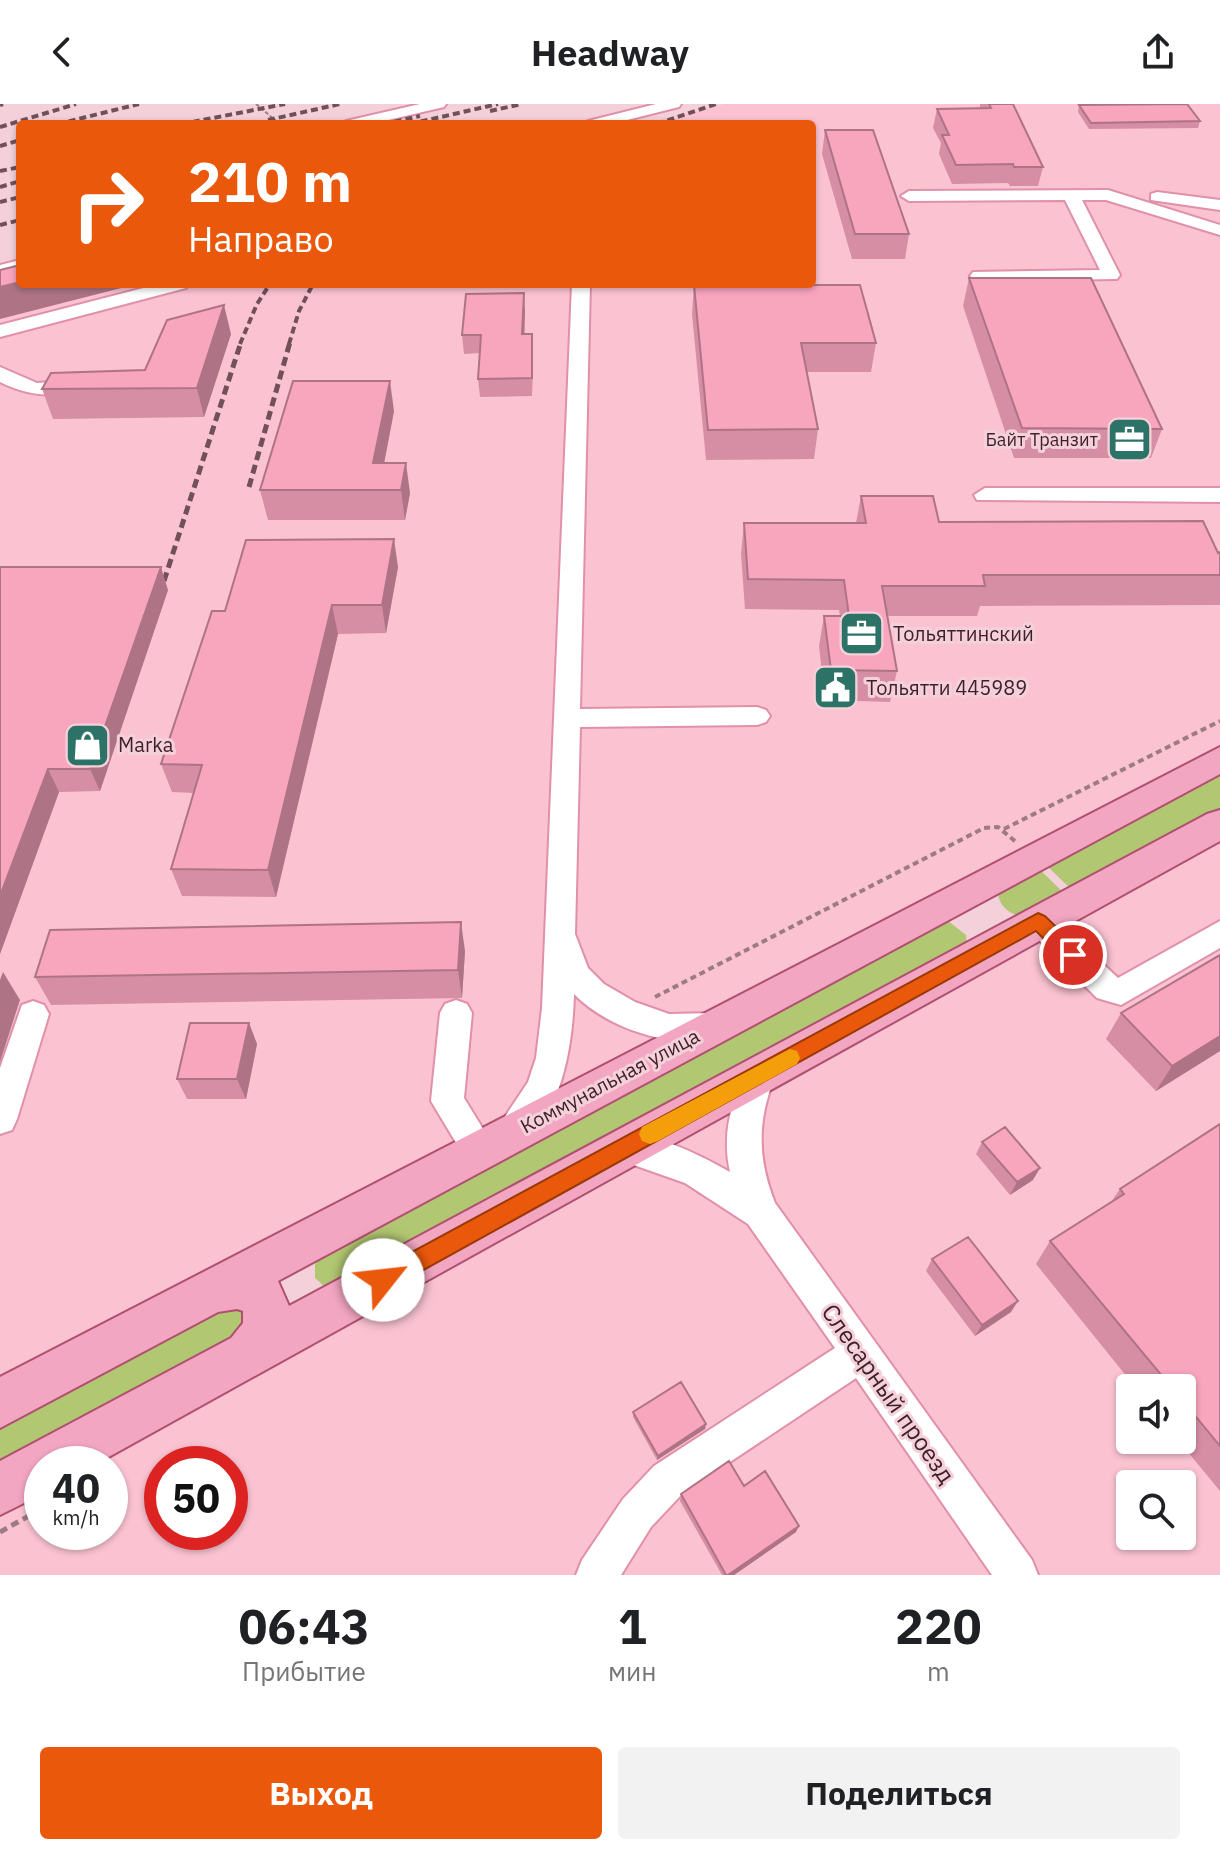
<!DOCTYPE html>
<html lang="ru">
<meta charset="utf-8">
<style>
body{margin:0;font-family:"IBM Plex Sans",sans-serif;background:#f2f2f2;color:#202124;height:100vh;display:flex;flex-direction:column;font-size:30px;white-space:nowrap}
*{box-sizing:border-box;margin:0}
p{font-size:26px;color:#757577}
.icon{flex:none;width:44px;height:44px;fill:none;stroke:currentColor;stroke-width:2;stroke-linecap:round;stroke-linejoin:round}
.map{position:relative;height:1471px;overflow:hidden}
.drawer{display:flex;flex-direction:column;background:#fff;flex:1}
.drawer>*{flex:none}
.top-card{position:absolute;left:16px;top:16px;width:800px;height:168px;border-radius:8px;box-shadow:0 2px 6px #0004;background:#ea580c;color:#fff;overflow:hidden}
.tools{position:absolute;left:1116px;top:1270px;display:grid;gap:16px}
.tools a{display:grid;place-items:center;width:80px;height:80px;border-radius:8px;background:#fff;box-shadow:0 2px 6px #0004;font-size:40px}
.speed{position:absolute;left:24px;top:1342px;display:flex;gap:16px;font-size:40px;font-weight:700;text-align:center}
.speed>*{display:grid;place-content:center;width:104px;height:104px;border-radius:50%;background:#fff;box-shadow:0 2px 6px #0004;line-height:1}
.speed small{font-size:20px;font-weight:400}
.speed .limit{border:12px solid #d22;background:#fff;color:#111}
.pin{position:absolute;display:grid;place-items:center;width:68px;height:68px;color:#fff;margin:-34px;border:4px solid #fff;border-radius:50%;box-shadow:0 2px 8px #0007}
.me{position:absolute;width:88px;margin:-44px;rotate:61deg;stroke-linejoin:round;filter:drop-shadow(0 0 6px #0008)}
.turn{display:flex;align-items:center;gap:28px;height:168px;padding:0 40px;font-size:36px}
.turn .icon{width:104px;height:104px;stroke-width:2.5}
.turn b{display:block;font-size:56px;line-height:68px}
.eta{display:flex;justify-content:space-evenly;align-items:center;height:136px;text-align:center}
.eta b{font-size:48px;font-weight:800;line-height:56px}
.button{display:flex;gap:16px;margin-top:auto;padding:16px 40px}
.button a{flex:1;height:92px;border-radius:8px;background:#ea580c;color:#fff;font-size:32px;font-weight:800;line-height:92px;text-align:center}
.button a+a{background:#f2f2f2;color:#202124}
header{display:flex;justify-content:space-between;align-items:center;height:104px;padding:0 40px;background:#fff;font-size:36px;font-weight:800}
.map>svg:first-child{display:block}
.built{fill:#fbc3d2;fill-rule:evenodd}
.green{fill:#b2c771}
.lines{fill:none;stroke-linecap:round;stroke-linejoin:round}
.minor-casing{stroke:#e190a9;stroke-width:4}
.major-casing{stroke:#af5070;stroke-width:4}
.path-far2{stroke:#9d7b85;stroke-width:2;stroke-dasharray:4 2;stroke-linecap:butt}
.path-far1{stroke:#9d7b85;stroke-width:4;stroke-dasharray:6 4;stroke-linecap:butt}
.path{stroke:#9d7b85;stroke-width:5;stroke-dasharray:8 5;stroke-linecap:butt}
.minor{fill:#fff;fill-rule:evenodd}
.major{fill:#f3a6c1;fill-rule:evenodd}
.rail-far1{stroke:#71505a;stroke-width:4;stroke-dasharray:7 4;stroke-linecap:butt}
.rail{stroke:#71505a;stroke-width:5;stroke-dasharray:9 5;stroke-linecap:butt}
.wall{fill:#d58ea3}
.shaded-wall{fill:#ae7485}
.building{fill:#f8a5be;stroke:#ae7485;stroke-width:2}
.route{fill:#ea580c;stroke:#983908;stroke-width:2}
.slow{fill:#f59e0b}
.labels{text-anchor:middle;stroke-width:6;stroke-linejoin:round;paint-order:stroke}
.far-poi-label{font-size:18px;fill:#3f1f29;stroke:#f4d1da;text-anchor:end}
.poi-label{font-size:20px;fill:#3f1f29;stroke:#f4d1da;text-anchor:start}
.street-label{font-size:20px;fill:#3f1f29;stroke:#f4d1da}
.near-street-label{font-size:24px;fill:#3f1f29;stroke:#f4d1da}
</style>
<header><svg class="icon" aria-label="back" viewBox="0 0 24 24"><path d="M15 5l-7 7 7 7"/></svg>Headway<svg class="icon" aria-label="share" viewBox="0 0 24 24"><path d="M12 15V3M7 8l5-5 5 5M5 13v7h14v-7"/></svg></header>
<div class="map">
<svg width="1220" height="1471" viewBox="0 0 1220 1471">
<rect width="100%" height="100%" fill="#f4d1da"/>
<path class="built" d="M 725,0 L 1220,0 L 1220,654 L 0,1287 L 0,175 L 20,180 L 812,180 L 812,20 L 642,20 Z
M 1220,738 L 1220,1471 L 0,1471 L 0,1414 L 42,1390 L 42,1428 L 110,1428 L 110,1360 L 97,1360 ZM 1130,1284 L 1182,1284 L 1182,1336 L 1130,1336 ZM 162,1360 L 230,1360 L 230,1428 L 162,1428 ZM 1130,1380 L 1182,1380 L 1182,1432 L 1130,1432 Z"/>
<path class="green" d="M 1220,668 L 1220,709 L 1074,788 L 1045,760 Z
M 1038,764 L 1067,792 L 1022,812 C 1010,811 999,802 998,789 Z
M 947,816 L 966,831 L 967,842 L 325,1183 L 315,1174 L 315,1161 L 319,1149 Z
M 237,1192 L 254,1225 L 0,1369 L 0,1314 Z"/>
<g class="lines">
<defs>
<path id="minor" d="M 420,0 L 446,0 L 444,3 L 371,20 L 343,20 L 346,17 Z
M 656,0 L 681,0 L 679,3 L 611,20 L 585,20 L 588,17 Z
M 1108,86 L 1220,121 L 1220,131 L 1106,96 L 1082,96 L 1120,171 L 1117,175 L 979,177 L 970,172 L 973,168 L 1100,166 L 1065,96 L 909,97 L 901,92 L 909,87 Z
M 1157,88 L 1220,96 L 1220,106 L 1151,96 L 1151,90 Z
M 20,156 L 20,166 L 0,171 L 0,161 Z
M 159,180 L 189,180 L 186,184 L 0,233 L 0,221 Z
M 572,180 L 590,180 L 580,605 L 757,603 L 766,606 L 770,612 L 766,618 L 757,621 L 580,623 L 575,830 L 588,864 L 604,880 L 635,898 L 669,910 L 713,909 L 724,912 L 729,922 L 724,932 C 677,948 608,925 574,890 C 573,934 563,1020 515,1038 L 503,1034 L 498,1023 L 528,978 L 536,954 L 542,904 Z
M 0,263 L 37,279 L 78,276 L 88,282 L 85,286 C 55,294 27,292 0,278 Z
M 985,384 L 1220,384 L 1220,398 L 977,396 L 974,391 Z
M 1038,805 L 1048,809 L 1118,874 L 1220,817 L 1220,844 L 1121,901 L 1097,894 L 1028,825 L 1023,817 L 1028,809 Z
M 456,896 L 467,900 L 472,909 L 464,994 L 496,1046 L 491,1057 L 479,1061 L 467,1057 L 431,997 L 440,909 L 445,900 Z
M 33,897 L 44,901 L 49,910 L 17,1015 L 12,1026 L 0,1030 L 0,964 L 22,901 Z
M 760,956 L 771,960 L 776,970 C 757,1016 757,1053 775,1099 L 1032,1456 L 1038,1471 L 992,1471 L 856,1274 L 682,1390 L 651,1423 L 621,1471 L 576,1471 L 582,1456 L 623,1395 L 654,1362 L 835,1244 L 748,1120 L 685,1079 L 614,1054 L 609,1043 L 614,1032 C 642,1021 704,1053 730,1068 C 721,1028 732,996 749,960 Z"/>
<path id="major" d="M 1220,643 L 1220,670 L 278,1177 L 289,1202 L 1207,710 L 1220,706 L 1220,737 L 96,1360 L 42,1360 L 42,1390 L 0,1411 L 0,1357 L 231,1234 L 243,1219 L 243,1207 L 237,1205 L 218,1208 L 0,1324 L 0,1273 Z"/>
</defs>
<use href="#minor" class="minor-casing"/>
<use href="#major" class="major-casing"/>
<path class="path-far2" d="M 256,0 L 276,17 L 265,20"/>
<path class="path-far1" d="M 1004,725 L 1220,617
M 655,893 L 984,724 L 998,723 L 1016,738"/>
<path class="path" d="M 0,1428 L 36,1408"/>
<use href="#minor" class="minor"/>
<use href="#major" class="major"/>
<path class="rail-far1" d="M 0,1 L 3,0
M 490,7 L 522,0
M 268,16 L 340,0
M 58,20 L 139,0
M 182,20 L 285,0
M 384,20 L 420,12
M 410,20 L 498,0
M 657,20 L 716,0
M 0,23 L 76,0
M 0,42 L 20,36
M 0,67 L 20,63
M 0,83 L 20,77
M 0,98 L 20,93
M 0,121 L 20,116
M 240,240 L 257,200 L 270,180
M 289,240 L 299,207 L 313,180"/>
<path class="rail" d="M 249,383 L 290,238
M 164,477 L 241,238"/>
</g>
<path class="wall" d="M 980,0 L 1013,0 L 1043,63 L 1038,82 L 1010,82 L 1008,79 L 952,80 L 939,50 L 941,39 L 933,24 L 937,5 L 980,4 Z
M 1079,1 L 1200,17 L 1198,24 L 1089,25 L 1078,8 Z
M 825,26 L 909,130 L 905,155 L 852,155 L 822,50 Z
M 969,174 L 1162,325 L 1151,354 L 1014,354 L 963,202 Z
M 641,180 L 679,180 L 679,183 L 641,182 Z
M 694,181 L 876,239 L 871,268 L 807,268 L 818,325 L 814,355 L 706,356 L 692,210 Z
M 524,189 L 524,230 L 532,230 L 532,292 L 480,293 L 478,275 L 480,249 L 464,250 L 462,231 Z
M 231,230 L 204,313 L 53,315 L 42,285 L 145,266 Z
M 394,307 L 384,359 L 410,389 L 405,416 L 268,416 L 260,386 Z
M 861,392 L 939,418 L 1220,448 L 1220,501 L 980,502 L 977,512 L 887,512 L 897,567 L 890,598 L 825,596 L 819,542 L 824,512 L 840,512 L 839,506 L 745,505 L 741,450 L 744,419 L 856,419 Z
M 0,463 L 168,486 L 100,687 L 59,688 L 0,850 Z
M 398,463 L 386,529 L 338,530 L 276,793 L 182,792 L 171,765 L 194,689 L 172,688 L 161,660 L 225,507 Z
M 465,847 L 462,894 L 51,901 L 35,873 Z
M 1121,909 L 1220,947 L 1156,987 L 1106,935 Z
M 249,919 L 257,940 L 246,995 L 187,995 L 177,975 Z
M 1220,1020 L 1220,1387 L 1178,1336 L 1182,1336 L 1182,1284 L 1136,1284 L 1036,1160 L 1050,1137 L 1111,1098 L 1120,1085 Z
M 982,1038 L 1033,1076 L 1010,1091 L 976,1050 Z
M 932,1155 L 1011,1208 L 975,1232 L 926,1167 Z
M 633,1308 L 706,1320 L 705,1325 L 657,1356 L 633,1313 Z
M 744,1382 L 796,1428 L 734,1471 L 722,1471 L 680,1397 L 681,1390 Z"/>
<path class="shaded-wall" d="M 20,178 L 20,180 L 137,180 L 0,215 L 0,183 Z
M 524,189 L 525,207 L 524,249 L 522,230 Z
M 224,201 L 231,230 L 204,313 L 197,284 Z
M 532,230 L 533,249 L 532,292 Z
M 390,277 L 394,307 L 379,386 L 373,359 Z
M 406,359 L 410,389 L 405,416 L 401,386 Z
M 394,435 L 398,463 L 386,529 L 382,501 Z
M 161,463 L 168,486 L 100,687 L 90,665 Z
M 332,501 L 338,530 L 276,793 L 268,766 Z
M 48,665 L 59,688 L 0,850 L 0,792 Z
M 461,818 L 465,847 L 462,894 L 458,866 Z
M 3,868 L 20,896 L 0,958 L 0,876 Z
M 249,919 L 257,940 L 246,995 L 237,975 Z
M 1220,932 L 1220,947 L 1156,987 L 1172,962 Z
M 1040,1064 L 1033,1076 L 1010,1091 L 1017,1078 Z
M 1018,1197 L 1011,1208 L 975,1232 L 982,1221 Z
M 706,1320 L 705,1325 L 657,1356 L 658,1352 Z
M 799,1422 L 796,1428 L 734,1471 L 728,1471 Z"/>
<path class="building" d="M 989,0 L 1013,0 L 1043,63 L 1014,63 L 1013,60 L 956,61 L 942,31 L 949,31 L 937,5 L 991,4 Z
M 1187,0 L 1200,17 L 1091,19 L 1079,1 Z
M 825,26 L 873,26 L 909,130 L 855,130 Z
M 20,161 L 20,178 L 0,183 L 0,166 Z
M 969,174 L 1091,174 L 1162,325 L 1022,324 Z
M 694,181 L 860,181 L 876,239 L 801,239 L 818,325 L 708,326 Z
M 524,189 L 522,230 L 532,230 L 532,274 L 478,275 L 481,231 L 462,231 L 466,190 Z
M 224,201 L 197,284 L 42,285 L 51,269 L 145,266 L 167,216 Z
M 293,277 L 390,277 L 373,359 L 406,359 L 401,386 L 260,386 Z
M 861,392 L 933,392 L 939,418 L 1203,417 L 1218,449 L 1220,448 L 1220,471 L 983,471 L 985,482 L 882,482 L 897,567 L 831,566 L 824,512 L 849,512 L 844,476 L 748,475 L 744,419 L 866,419 Z
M 394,435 L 382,501 L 332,501 L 268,766 L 171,765 L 202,661 L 161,660 L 212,507 L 225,507 L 246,436 Z
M 0,463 L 161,463 L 90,665 L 48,665 L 0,792 Z
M 461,818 L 458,866 L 35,873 L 50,826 Z
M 1220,851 L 1220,932 L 1172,962 L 1121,909 Z
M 190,919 L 249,919 L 237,975 L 177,975 Z
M 1220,1020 L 1220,1342 L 1182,1296 L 1182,1284 L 1172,1284 L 1050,1137 L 1124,1090 L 1120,1085 Z
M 1005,1023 L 1040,1064 L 1017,1078 L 982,1038 Z
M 968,1133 L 1018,1197 L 982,1221 L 932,1155 Z
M 681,1278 L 706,1320 L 658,1352 L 633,1308 Z
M 729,1357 L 744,1382 L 765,1367 L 799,1422 L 728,1471 L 726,1471 L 681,1390 Z"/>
<path class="route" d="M 1038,809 L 1045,812 L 1080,846 L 1083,851 L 1080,857 L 1066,857 L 1036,827 L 391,1184 L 383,1188 L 375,1184 L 371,1176 L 375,1168 Z"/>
<path class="slow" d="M 790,945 L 797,947 L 800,954 L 797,960 L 658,1037 L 650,1040 L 642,1037 L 639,1030 L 642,1023 Z"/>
<defs>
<symbol id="office-square" viewBox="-11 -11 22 22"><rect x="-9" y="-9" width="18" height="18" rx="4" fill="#2d7266" stroke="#f4d1da"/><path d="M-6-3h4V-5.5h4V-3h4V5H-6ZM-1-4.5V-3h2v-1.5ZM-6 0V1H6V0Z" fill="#fff"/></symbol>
<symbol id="civic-square" viewBox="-11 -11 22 22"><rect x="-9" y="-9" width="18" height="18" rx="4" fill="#2d7266" stroke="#f4d1da"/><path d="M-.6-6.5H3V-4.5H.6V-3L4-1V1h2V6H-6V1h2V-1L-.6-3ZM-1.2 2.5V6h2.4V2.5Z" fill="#fff"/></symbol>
<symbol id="shop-square" viewBox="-11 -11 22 22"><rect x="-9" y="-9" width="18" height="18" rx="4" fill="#2d7266" stroke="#f4d1da"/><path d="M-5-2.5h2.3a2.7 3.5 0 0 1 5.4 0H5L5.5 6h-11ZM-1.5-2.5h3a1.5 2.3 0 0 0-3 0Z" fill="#fff"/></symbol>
</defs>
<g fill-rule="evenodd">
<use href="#office-square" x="1104" y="310" width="51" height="51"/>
<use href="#office-square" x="836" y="504" width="51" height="51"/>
<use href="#civic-square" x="810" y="558" width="51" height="51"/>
<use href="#shop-square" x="62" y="616" width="51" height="51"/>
</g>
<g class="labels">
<g class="far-poi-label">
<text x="1098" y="342">Байт Транзит</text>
</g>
<g class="poi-label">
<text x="893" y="537">Тольяттинский</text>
<text x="866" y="591">Тольятти 445989</text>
<text x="118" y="648">Marka</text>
</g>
<g class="street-label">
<text transform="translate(610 977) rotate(-28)" y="7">Коммунальная улица</text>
</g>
<g class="near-street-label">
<text transform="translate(888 1290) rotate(55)" y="8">Слесарный проезд</text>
</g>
</g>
</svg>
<div class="tools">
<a><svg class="icon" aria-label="sound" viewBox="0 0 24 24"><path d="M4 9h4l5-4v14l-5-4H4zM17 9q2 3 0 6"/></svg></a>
<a><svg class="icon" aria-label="search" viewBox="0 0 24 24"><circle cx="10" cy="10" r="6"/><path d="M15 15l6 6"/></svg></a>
</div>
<div class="speed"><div>40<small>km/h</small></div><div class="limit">50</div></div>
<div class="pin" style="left:1073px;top:851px;background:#d93025"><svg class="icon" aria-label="arrive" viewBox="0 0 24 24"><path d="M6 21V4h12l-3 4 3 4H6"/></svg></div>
<svg class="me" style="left:383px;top:1176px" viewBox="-20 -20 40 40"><circle r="19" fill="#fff"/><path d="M0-13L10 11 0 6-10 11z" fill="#ea580c"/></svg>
<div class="top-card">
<div class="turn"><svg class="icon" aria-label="right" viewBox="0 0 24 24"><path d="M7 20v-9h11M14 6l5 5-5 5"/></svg><div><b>210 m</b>Направо</div></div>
</div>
</div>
<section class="drawer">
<div class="eta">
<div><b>06:43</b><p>Прибытие</p></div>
<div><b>1</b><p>мин</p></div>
<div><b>220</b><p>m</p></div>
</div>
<div class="button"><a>Выход</a><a>Поделиться</a></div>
</section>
